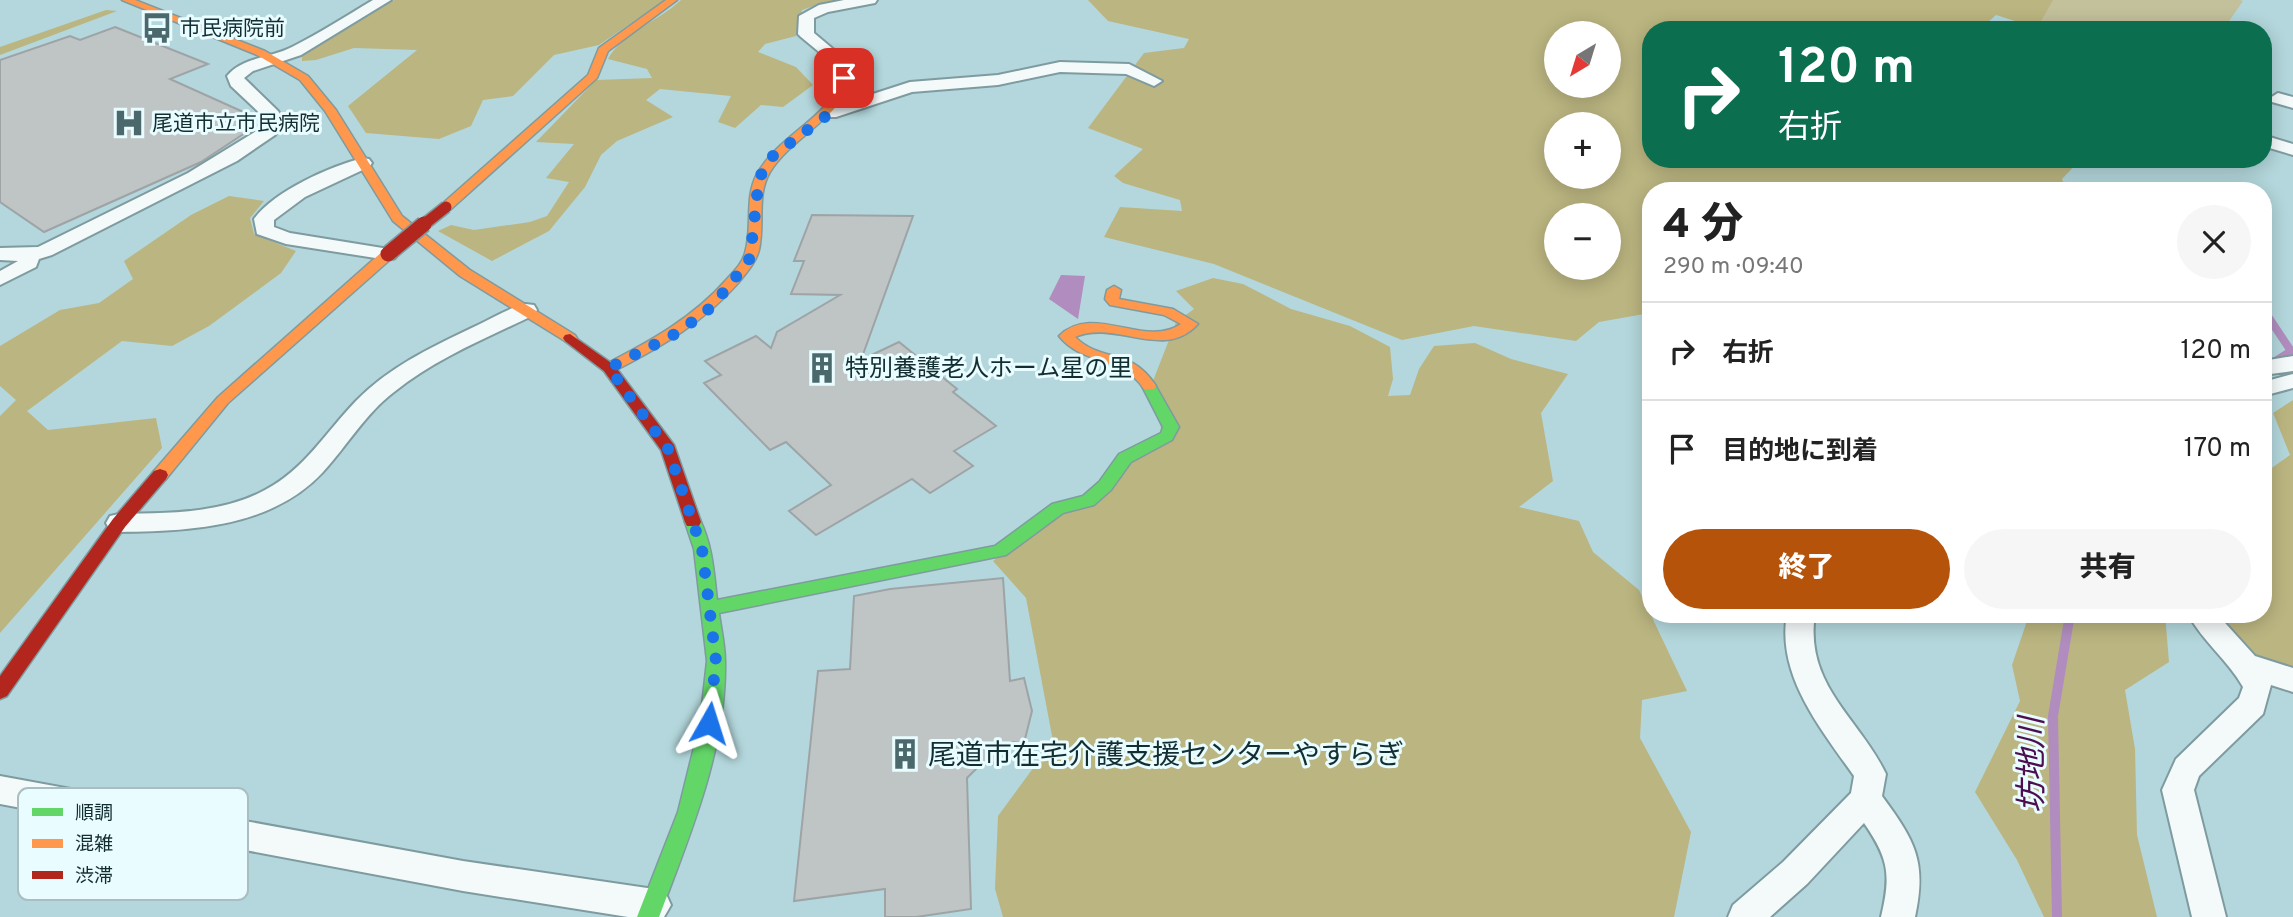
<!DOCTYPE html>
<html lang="ja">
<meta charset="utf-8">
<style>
body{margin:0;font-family:Overpass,"Noto Sans JP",sans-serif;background:#f6f6f6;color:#222;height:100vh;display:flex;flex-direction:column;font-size:26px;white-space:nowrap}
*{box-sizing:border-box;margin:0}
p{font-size:23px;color:#767676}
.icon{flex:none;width:38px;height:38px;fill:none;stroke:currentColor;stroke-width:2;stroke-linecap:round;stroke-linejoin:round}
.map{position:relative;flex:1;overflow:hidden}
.details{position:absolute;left:1642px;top:182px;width:630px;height:441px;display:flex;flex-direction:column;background:#fff;border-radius:28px;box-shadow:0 4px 18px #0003}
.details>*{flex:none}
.top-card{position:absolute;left:1642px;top:21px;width:630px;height:147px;border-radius:28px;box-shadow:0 4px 18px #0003;background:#0b6e4f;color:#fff;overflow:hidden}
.needle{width:46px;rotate:218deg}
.tools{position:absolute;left:1544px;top:21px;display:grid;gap:14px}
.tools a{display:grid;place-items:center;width:77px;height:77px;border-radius:50%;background:#fff;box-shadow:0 4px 18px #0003;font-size:35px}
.pin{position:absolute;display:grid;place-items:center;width:60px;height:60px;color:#fff;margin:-30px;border-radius:14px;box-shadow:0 4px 10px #0006}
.me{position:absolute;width:77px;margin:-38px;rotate:6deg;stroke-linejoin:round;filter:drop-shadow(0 0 5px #0008)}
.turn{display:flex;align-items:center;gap:24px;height:147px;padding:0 21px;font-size:32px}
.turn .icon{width:91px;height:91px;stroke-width:2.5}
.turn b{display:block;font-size:49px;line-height:60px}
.round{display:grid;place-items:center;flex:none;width:74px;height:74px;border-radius:37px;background:#f6f6f6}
.overview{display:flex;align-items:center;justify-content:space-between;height:119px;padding:0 21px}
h1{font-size:42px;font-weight:800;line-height:52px}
.action{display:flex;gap:14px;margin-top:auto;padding:14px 21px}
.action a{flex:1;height:80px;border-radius:42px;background:#b45309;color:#fff;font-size:28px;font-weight:800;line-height:80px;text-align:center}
.action a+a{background:#f6f6f6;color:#222}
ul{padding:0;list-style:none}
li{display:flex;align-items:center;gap:21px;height:98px;padding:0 21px;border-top:2px solid #e0e0e0}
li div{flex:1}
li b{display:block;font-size:26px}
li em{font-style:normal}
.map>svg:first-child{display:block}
.green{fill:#c3c19b}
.forest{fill:#bbb581;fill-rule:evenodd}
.water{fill:#b08dbe}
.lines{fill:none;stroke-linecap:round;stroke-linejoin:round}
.stream-far1{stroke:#b08dbe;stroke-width:8}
.stream{stroke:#b08dbe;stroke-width:10}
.building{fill:#bfc4c5;stroke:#9ea4a6;stroke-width:2}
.street-casing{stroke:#7e9b9f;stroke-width:4}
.fast-casing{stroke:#7e9b9f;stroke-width:3}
.slow-casing{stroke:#7e9b9f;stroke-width:3}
.jam-casing{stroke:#7e9b9f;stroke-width:3}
.street{fill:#f4f9fa;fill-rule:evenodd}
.fast{fill:#63d668;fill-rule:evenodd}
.slow{fill:#ff974d;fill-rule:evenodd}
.jam{fill:#b3261e;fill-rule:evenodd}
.jam-bridge-far1-casing{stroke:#7e9b9f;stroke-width:14;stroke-linecap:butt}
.jam-bridge-casing{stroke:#7e9b9f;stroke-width:18;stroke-linecap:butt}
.jam-bridge-far1{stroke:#b3261e;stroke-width:11}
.jam-bridge{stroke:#b3261e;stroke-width:15}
.route{stroke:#1a73e8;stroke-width:12;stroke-dasharray:0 21.6}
.labels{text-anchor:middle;stroke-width:6;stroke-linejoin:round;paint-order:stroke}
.far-poi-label{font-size:21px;fill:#132e31;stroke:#e9fcff;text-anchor:start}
.poi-label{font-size:24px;fill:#132e31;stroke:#e9fcff;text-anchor:start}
.near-poi-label{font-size:28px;fill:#132e31;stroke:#e9fcff;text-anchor:start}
.near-water-label{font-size:32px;font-style:italic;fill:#4c0e4f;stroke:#e9fcff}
.key{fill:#e9fcff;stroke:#a9bec1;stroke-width:2}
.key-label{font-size:19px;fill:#132e31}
</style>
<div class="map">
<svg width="2293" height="917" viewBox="0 0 2293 917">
<rect width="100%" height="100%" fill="#b3d7dc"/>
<path class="green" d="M 2049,0 L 2240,0 L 2243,1 L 2223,30 L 2028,29 Z"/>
<path class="forest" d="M 394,0 L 665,0 L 599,45 L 554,55 L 513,96 L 483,100 L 471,126 L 439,139 L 366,133 L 348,106 L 417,50 L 354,48 L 316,60 L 302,61 L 302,56 Z
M 681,0 L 854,0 L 822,3 L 802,10 L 796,36 L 765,44 L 758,52 L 796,67 L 813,85 L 783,107 L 761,105 L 735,128 L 718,122 L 731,96 L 660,89 L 646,100 L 673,117 L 617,141 L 601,155 L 585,187 L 549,231 L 492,261 L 438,231 L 451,225 L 474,230 L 530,222 L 547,216 L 569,182 L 546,178 L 574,144 L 536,142 L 596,80 L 652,78 L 647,69 L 608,59 C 622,33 659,21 681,0 Z
M 1088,0 L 2053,0 L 2037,28 L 1996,15 L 1979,30 L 1650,30 L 1650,159 L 2081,159 L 2062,179 L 2066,191 L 1650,191 L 1650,313 L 1599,322 L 1576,341 L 1474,326 L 1402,340 L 1214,264 L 1104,237 L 1120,207 L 1182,211 L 1180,200 L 1123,183 L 1114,176 L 1143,149 L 1088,128 L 1144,53 L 1184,48 L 1189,39 L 1108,21 ZM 1556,33 L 1608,33 L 1608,86 L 1556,86 ZM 1556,124 L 1608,124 L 1608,177 L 1556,177 ZM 1556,215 L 1608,215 L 1608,268 L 1556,268 Z
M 106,10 L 117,11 L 0,55 L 0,47 Z
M 229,196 L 264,201 L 250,218 L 254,234 L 296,251 L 281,273 L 209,326 L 172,346 L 122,341 L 27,411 L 48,430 L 156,418 L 162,448 L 0,633 L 0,416 L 16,400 L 0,386 L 0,346 L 60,310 L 99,303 L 133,279 L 124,261 L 191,215 Z
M 1213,278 L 1243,284 L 1291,309 L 1350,326 L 1390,347 L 1393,379 L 1388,396 L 1410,395 L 1419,369 L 1434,346 L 1475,343 L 1511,359 L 1568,374 L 1541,413 L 1553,481 L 1519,507 L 1579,521 L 1593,552 L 1639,590 L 1687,691 L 1642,700 L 1640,738 L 1691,832 L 1674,917 L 1003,917 L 995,889 L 998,816 L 1053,741 L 1026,598 L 993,561 L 1163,436 L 1151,386 L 1176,322 L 1194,309 L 1176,291 Z
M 2293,400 L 2293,672 L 2264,661 L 2222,630 L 2216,614 L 2263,614 L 2263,474 L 2290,455 L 2273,413 Z
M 2165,614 L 2169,662 L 2125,690 L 2135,749 L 2137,835 L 2157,917 L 2044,917 L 2017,860 L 1975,792 L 2020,701 L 2012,665 L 2029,615 Z"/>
<path class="water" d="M 1061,275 L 1085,276 L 1078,319 L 1049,299 Z"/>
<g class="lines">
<path class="stream-far1" d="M 2263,309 L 2291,351 L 2263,369"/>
<path class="stream" d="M 2057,917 L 2053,716 L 2070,614"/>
</g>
<path class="building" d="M 115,27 L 208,64 L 170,79 L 250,115 L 242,118 L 257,125 L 201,162 L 44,232 L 0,202 L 0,60 L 70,36 L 80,40 Z
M 812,215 L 913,216 L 861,360 L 899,342 L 957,389 L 953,392 L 996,426 L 954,451 L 973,466 L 930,493 L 912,479 L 816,535 L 789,511 L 831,485 L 786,442 L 770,450 L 704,383 L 721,375 L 705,361 L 756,336 L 771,348 L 777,332 L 840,295 L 791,294 L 804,261 L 794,261 Z
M 1003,578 L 1010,681 L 1024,678 L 1032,711 L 1024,743 L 1011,742 L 992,765 L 981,764 L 967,778 L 971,909 L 916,917 L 885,917 L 885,889 L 794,901 L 818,671 L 850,669 L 854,596 L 890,589 Z"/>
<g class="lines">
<defs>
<path id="street" d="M 373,0 L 391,0 L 301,55 L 253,71 L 244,78 L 278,111 L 285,122 L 275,135 L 237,161 L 52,255 L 39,259 L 36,267 L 0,285 L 0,271 L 18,261 L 0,260 L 0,248 L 38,247 L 188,173 L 263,127 L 267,122 L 265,118 L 231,86 L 227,76 C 242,57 271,58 292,47 C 320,33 346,16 373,0 Z
M 844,0 L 877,0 L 875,3 L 828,12 L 814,18 L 814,33 L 852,65 L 851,77 L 842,104 L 910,82 L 998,75 L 1060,62 L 1129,64 L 1162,81 L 1154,86 L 1126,74 L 1060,72 L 998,85 L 912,92 L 836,117 L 824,117 L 821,113 L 824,109 L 841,104 L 830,104 L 828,100 L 836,66 L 801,37 L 798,34 L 799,16 L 819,5 Z
M 2278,93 L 2293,97 L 2293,108 L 2272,102 L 2270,98 Z
M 2263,135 L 2293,144 L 2293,155 L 2263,146 Z
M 363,158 L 369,159 L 372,163 L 369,167 L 305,197 L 274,220 L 274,227 L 290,233 L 395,250 L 398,254 L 395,258 L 388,260 L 286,244 L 257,234 L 254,219 C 274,191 331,166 363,158 Z
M 526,304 L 534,305 L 537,310 L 534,315 C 486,338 435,359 394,392 C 365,414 347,446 323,472 C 271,528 190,531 119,532 L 110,530 L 106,523 L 110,516 L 119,514 C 167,513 222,514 265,490 C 304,470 326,432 356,401 C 391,365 438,344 482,323 C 496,316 511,307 526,304 Z
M 2293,356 L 2293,371 L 2263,375 L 2263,361 Z
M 2293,374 L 2293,388 L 2263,396 L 2263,382 Z
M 1787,614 L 1815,614 C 1804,685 1859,718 1886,774 L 1882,796 C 1915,841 1927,861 1915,917 L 1881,917 C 1891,875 1889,859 1864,823 L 1807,884 L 1770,917 L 1728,917 L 1733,905 L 1783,862 L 1851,793 L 1854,776 C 1821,729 1776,675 1787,614 Z
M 2188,614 L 2217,614 L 2255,656 L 2293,668 L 2293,692 L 2271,685 L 2263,714 L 2199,776 L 2194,790 L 2226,917 L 2192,917 L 2162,790 L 2176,759 L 2239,698 L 2243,687 C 2228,660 2203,642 2188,614 Z
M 0,776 L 463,861 L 654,889 L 666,894 L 671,905 L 664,917 L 628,917 L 463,891 L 0,804 Z"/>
<path id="fast" d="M 1149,381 L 1154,383 L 1179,427 L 1172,440 L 1131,462 L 1111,490 L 1094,505 L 1063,513 L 1006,555 L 719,613 C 721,629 725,645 725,661 C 727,748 689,837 659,917 L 637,917 L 678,812 L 700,723 L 707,661 L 694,549 L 685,522 L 687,518 L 699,518 C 712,543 714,572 717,600 L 995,546 L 1052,504 L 1083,496 L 1099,482 L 1119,454 L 1161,433 L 1163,427 L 1142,386 Z"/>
<path id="slow" d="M 122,0 L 135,0 L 265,51 L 308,76 L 336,110 L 402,216 L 470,270 L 575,335 L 577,338 L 575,341 L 565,341 L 460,276 L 393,221 L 325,111 L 300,80 L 257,55 Z
M 666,0 L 677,0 L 608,51 L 597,78 L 450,210 L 442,210 L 442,204 L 588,75 L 599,48 Z
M 832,98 L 841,100 C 822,127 788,143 770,172 C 756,196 765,224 759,250 C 756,262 747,272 739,282 C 704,322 661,347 614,371 L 604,371 L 602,368 L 604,365 C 649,342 693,318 727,279 C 734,271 742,264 745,253 C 753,227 744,198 757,174 C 775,142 810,126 832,98 Z
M 388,250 L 393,251 L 393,257 L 228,403 L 166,479 L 154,479 L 152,475 L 154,471 L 218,397 L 383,251 Z
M 1114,286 L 1121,290 L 1119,299 L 1173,309 L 1198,324 C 1163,362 1116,319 1075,337 C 1103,364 1130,346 1156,386 L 1154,389 L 1144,389 C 1122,355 1083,366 1059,336 C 1093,302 1144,349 1181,324 L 1164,315 L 1110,305 L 1105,299 L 1107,290 Z"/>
<path id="jam" d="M 570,334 L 614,365 L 674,445 L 701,522 L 699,526 L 687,526 L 685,522 L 661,450 L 604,371 L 565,341 L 563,338 L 565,335 Z
M 160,469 L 166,471 L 168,475 L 166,479 L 125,527 L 7,696 L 0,699 L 0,676 L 113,519 L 154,471 Z"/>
</defs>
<use href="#street" class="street-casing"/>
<use href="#fast" class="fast-casing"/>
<use href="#slow" class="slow-casing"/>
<use href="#jam" class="jam-casing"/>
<use href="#street" class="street"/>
<use href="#fast" class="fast"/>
<use href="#slow" class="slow"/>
<use href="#jam" class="jam"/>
<defs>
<path id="jam-bridge-far1" d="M 422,226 L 446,207"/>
<path id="jam-bridge" d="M 388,254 L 424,224"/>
</defs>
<use href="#jam-bridge-far1" class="jam-bridge-far1-casing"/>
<use href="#jam-bridge" class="jam-bridge-casing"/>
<use href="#jam-bridge-far1" class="jam-bridge-far1"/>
<use href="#jam-bridge" class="jam-bridge"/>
</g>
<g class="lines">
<path class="route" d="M 709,723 L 716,661 L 702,549 L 668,449 L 609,368 L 675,334 L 705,313 L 730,285 L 750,258 L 759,178 L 773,156 L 830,113 L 844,78"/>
</g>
<defs>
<symbol id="bus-bare" viewBox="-9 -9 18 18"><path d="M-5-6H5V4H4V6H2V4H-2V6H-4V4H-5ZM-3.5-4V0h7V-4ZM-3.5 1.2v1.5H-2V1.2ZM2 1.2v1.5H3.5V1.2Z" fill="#4b696d" stroke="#e9fcff" stroke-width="2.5" paint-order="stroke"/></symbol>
<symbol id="hospital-bare" viewBox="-9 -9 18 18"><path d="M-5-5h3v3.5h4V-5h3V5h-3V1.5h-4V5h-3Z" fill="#4b696d" stroke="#e9fcff" stroke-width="2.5" paint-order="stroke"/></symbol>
<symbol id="building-bare" viewBox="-9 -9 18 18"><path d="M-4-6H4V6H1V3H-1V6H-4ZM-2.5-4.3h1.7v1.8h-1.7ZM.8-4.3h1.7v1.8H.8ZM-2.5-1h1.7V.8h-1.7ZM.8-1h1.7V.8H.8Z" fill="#4b696d" stroke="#e9fcff" stroke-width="2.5" paint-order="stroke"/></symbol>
</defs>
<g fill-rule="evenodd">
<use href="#bus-bare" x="135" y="6" width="44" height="44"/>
<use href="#hospital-bare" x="107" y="101" width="44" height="44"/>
<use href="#building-bare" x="800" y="346" width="44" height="44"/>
<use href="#building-bare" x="883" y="732" width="44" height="44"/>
</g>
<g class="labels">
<g class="far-poi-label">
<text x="180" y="35">市民病院前</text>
<text x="152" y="130">尾道市立市民病院</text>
</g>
<g class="poi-label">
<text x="845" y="376">特別養護老人ホーム星の里</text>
</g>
<g class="near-poi-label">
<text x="928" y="764">尾道市在宅介護支援センターやすらぎ</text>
</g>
<g class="near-water-label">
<text transform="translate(2031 765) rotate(-90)" y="11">坊地川</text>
</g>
</g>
<rect x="18" y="788" width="230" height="112" rx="10" class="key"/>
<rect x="32" y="808" width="31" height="8" fill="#63d668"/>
<rect x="32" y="839" width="31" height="9" fill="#ff974d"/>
<rect x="32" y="871" width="31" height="8" fill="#b3261e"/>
<g class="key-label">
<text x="75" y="819">順調</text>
<text x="75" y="850">混雑</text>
<text x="75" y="882">渋滞</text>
</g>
</svg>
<div class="tools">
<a><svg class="needle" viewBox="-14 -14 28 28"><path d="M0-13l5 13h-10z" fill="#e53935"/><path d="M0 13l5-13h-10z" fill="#767676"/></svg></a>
<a>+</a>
<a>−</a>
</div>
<div class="pin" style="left:844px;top:78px;background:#d93025"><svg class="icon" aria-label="arrive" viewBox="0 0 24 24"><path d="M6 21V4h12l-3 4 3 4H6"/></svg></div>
<svg class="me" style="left:709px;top:723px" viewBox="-20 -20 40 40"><path d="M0-17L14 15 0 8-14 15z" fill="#1a73e8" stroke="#fff" stroke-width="4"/></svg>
<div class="top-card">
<div class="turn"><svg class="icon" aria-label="right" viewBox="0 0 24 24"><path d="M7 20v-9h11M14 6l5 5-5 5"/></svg><div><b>120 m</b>右折</div></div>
</div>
<section class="details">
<div class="overview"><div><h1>4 分</h1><p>290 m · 09:40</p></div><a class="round"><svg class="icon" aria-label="close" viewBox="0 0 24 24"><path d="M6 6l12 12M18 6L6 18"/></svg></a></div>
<ul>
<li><svg class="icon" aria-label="right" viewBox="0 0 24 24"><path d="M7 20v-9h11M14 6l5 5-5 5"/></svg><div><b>右折</b></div><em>120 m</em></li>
<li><svg class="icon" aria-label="arrive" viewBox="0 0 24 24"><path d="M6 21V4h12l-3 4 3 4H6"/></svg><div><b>目的地に到着</b></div><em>170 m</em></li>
</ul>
<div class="action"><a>終了</a><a>共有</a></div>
</section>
</div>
